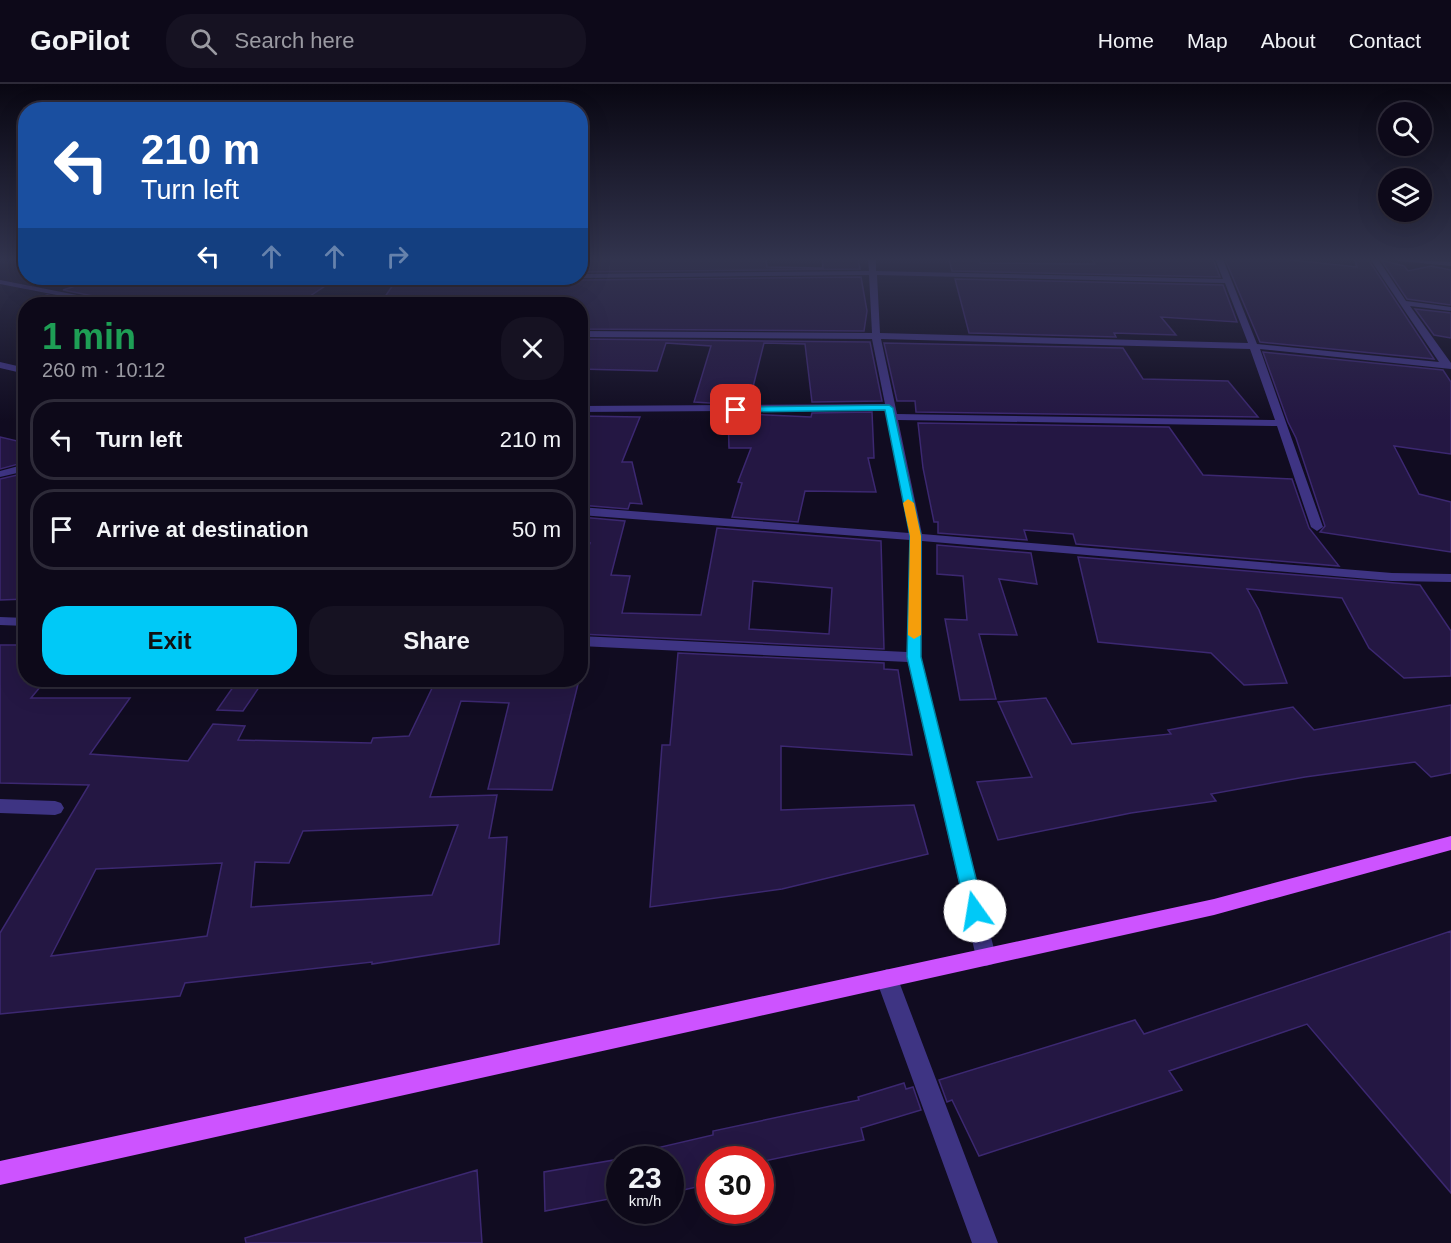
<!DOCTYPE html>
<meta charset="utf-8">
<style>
body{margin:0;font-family:Helvetica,sans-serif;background:#161222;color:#f1f3f6;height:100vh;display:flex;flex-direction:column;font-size:22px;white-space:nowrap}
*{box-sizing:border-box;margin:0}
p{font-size:20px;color:#9a9aa2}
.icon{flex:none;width:33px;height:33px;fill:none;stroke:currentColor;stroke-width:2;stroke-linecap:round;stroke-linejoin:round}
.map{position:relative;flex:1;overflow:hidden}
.details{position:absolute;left:18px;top:213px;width:570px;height:390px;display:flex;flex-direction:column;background:#0d0919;border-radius:24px;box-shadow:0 6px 24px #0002,0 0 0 2px #2d2a38}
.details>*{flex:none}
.top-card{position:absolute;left:18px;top:18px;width:570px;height:183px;border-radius:24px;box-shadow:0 6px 24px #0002,0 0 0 2px #2d2a38;background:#1a4fa0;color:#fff;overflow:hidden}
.tools{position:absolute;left:1378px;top:18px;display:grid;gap:12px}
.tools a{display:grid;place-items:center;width:54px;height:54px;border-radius:50%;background:#0d0919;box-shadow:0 6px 24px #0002,0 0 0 2px #2d2a38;font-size:30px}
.speed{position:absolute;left:606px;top:1062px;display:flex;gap:12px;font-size:30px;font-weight:700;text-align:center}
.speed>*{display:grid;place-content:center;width:78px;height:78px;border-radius:50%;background:#0d0919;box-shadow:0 6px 24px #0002,0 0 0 2px #2d2a38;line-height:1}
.speed small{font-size:15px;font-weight:400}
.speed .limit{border:9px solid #d22;background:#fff;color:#111}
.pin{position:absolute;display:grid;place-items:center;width:51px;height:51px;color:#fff;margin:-26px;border-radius:12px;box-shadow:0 3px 9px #0006}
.me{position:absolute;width:66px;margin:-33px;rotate:347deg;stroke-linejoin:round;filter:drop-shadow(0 0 4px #0008)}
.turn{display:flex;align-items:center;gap:21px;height:126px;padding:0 24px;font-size:27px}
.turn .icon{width:78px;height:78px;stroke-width:2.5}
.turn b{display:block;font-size:42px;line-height:51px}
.lanes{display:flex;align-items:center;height:57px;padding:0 24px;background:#0003;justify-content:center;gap:30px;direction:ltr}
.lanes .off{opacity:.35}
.round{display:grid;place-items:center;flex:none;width:63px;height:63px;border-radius:24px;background:#161222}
.head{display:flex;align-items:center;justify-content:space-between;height:102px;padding:0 24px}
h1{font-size:36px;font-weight:600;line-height:45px;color:#1e9e55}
.cta{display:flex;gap:12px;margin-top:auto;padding:12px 24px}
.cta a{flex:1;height:69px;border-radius:24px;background:#00c9f7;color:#111;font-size:24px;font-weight:600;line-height:69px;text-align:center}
.cta a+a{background:#161222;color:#f1f3f6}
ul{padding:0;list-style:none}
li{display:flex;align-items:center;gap:18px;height:81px;margin:0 12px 9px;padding:0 12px;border:3px solid #2d2a38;border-radius:24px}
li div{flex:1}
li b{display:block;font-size:22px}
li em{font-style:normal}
header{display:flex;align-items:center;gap:36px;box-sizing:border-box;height:84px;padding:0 30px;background:#0d0919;border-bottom:2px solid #2d2a38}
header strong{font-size:28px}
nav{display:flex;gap:33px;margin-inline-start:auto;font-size:21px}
.search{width:420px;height:54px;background:#161222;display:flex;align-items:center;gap:15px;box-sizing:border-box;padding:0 21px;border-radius:24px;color:#9a9aa2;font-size:22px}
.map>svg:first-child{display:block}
.building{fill:#241743;stroke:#3c2871;stroke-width:1.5;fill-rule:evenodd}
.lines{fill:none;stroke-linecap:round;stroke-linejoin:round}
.minor{fill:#3e3483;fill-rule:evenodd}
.major{fill:#cd53ff;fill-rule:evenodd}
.route{fill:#00c9f7;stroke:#0083a1;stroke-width:1.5}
.slow{fill:#f59e0b}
</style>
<header>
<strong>GoPilot</strong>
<div class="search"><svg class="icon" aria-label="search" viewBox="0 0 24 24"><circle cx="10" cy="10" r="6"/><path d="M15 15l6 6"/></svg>Search here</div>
<nav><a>Home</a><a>Map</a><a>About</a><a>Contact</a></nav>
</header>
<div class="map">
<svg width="1451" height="1159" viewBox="0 0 1451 1159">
<rect width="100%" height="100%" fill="#110c21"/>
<path class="building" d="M 580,175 L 766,175 L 767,183 L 823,184 L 822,175 L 858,175 L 860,185 L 580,188 Z
M 949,175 L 979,175 L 980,179 L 1095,180 L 1092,175 L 1213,175 L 1220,193 L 952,187 Z
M 1225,175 L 1282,175 L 1357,183 L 1354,175 L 1368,175 L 1434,275 L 1260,258 Z
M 1381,176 L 1404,182 L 1408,187 L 1431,182 L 1451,186 L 1451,221 L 1407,215 Z
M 861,193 L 867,227 L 864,247 L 580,245 L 580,220 L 488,220 L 430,217 L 427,220 L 380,220 L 395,198 L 492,199 L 494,196 L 523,197 L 523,194 L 578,194 L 580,196 Z
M 101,194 L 324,194 L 331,198 L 298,220 L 119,220 L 113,216 L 63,206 Z
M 955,195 L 1223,201 L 1237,238 L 1161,233 L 1176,251 L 1114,249 L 1116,253 L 969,249 Z
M 47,211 L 94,220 L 33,220 L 32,216 Z
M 1415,225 L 1451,229 L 1451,254 L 1434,251 Z
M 580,255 L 870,258 L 882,317 L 812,318 L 805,260 L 764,259 L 752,307 L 755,307 L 753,319 L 710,319 L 694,318 L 711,262 L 666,259 L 657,287 L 580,285 Z
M 884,259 L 1123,264 L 1143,295 L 1228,297 L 1258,333 L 916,328 L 915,317 L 897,317 Z
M 1263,268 L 1443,286 L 1451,298 L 1451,370 L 1394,362 L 1419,410 L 1451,418 L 1451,468 L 1320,448 L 1325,442 L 1296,354 L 1288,338 Z
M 872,328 L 874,374 L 868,374 L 876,408 L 805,407 L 798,438 L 732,433 L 742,399 L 738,398 L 751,364 L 729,364 L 728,329 L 811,333 L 812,329 Z
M 580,332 L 640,333 L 622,378 L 632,378 L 642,420 L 630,419 L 628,425 L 580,421 Z
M 918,339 L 1169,343 L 1203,391 L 1292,395 L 1309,444 L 1339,482 L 1076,460 L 1073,450 L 1024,446 L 1027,456 L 938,449 L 938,438 L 934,438 L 923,384 Z
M 0,353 L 26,359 L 26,378 L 0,385 Z
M 26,389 L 26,515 L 0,516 L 0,395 Z
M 580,433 L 625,437 L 611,491 L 630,492 L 622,529 L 701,531 L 717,444 L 881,457 L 884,565 L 580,550 L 580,485 L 590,459 L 580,459 ZM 753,497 L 832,504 L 829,550 L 749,545 Z
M 937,461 L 1031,469 L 1037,500 L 999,495 L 1017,551 L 979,550 L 996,615 L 960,616 L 945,535 L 967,536 L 963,492 L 937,490 Z
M 1078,473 L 1420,501 L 1451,547 L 1451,592 L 1404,594 L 1369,564 L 1342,514 L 1247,505 L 1259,526 L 1287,599 L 1244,601 L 1211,569 L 1098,558 Z
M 0,561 L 26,561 L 26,596 L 46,596 L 31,614 L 130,614 L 90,670 L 188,677 L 213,640 L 245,642 L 238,656 L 371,659 L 373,654 L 409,652 L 436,596 L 579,596 L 552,706 L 488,705 L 509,619 L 461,617 L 430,713 L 497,711 L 489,754 L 507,753 L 499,860 L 372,880 L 372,878 L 185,899 L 180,912 L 0,930 L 0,849 L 89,701 L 0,699 ZM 458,741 L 432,811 L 251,823 L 255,778 L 289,779 L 303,747 ZM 222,779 L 207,852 L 51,872 L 96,785 Z
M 678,569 L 884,579 L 884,585 L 898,586 L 912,671 L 781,662 L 781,726 L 914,721 L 928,770 L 782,805 L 650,823 L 662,661 L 670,661 Z
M 238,596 L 264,596 L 243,627 L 217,626 Z
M 1046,614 L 1072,660 L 1171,650 L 1168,646 L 1293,623 L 1314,646 L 1451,621 L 1451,689 L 1431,693 L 1415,678 L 1305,693 L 1211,710 L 1216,717 L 1131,729 L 998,756 L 977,698 L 1032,693 L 998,618 Z
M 1451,847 L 1451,1109 L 1307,940 L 1169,987 L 1182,1006 L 979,1072 L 952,1016 L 947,1018 L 939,996 L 1135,936 L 1144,950 Z
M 904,999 L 906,1005 L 913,1003 L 921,1026 L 861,1044 L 864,1056 L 760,1078 L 760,1076 L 710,1076 L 710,1100 L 670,1109 L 670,1076 L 649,1076 L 648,1066 L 713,1051 L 713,1047 L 859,1016 L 858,1013 Z
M 620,1075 L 620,1113 L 545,1127 L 544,1088 Z
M 477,1086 L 482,1159 L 246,1159 L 245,1154 Z"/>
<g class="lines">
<path class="minor" d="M 868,175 L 876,175 L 876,187 L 1223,195 L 1215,175 L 1223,175 L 1257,260 L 1439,278 L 1370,175 L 1378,175 L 1406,217 L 1451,223 L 1451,227 L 1410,222 L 1451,279 L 1451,285 L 1260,265 L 1323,443 L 1317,447 L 1311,443 L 1277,342 L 898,336 L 922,450 L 1392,489 L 1451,490 L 1451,498 L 1392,497 L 922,457 L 921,573 L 996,873 L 993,880 L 986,882 L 979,880 L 976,873 L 908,578 L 580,562 L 580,552 L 907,568 L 910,456 L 580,431 L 580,423 L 909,449 L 886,326 L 580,328 L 580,322 L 885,320 L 872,255 L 580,253 L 580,247 L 872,249 L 869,191 L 580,194 L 577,194 L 580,194 L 580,190 L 869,187 ZM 877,191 L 1225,199 L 1248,259 L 880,249 ZM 881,255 L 1250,265 L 1275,336 L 897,330 Z
M 1395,175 L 1451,178 L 1451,182 L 1399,177 Z
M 326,194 L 475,194 L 471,196 L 330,196 Z
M 0,196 L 113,218 L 117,220 L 103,220 L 0,200 Z
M 0,278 L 26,284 L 26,290 L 0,284 Z
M 26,380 L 26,387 L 0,393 L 0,387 Z
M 0,533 L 26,534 L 26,542 L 0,541 Z
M 0,715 L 55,717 L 61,719 L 64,724 L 61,729 L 55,731 L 0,729 Z
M 887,885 L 894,888 L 898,895 L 998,1159 L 972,1159 L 876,895 L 880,888 Z"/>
<path class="major" d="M 1451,752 L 1451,766 L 1214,831 L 0,1101 L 0,1077 L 1214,815 Z"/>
</g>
<linearGradient id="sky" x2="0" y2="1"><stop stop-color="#090712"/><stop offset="0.52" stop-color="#32344e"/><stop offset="1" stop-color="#32344e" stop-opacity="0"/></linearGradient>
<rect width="1451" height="337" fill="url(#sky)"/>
<path class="route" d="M 889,321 L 893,324 L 921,452 L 921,573 L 984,827 L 981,833 L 975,835 L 968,833 L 966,827 L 907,573 L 910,452 L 885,326 L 736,328 L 731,326 L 736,323 Z"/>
<path class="slow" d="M 908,415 L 914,419 L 921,452 L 921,551 L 914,555 L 908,551 L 910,452 L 903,419 Z"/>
</svg>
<div class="tools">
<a><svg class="icon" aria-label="search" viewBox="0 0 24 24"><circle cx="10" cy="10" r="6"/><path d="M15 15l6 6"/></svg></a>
<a><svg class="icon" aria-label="layers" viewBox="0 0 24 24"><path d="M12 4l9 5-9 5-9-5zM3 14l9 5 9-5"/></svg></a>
</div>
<div class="speed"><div>23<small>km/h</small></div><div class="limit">30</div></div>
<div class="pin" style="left:736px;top:326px;background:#d93025"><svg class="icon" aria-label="arrive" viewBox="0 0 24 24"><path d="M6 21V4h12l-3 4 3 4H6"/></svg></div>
<svg class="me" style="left:975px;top:827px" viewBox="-20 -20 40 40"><circle r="19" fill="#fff"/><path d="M0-13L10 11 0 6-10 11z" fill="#00c9f7"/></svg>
<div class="top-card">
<div class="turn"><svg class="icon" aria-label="left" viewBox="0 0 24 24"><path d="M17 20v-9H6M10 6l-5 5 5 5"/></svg><div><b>210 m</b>Turn left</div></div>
<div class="lanes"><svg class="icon" aria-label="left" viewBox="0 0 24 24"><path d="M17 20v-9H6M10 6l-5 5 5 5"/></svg><svg class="icon off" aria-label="ahead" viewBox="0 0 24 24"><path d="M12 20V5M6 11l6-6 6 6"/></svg><svg class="icon off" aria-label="ahead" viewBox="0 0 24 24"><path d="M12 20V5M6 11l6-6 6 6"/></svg><svg class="icon off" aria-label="right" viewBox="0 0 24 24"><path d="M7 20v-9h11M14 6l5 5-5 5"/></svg></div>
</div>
<section class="details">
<div class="head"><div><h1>1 min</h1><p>260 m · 10:12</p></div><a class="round"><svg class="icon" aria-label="close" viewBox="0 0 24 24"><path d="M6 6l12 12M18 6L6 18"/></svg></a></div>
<ul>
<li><svg class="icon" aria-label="left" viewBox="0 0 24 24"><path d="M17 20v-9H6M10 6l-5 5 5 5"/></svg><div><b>Turn left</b></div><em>210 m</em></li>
<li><svg class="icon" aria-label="arrive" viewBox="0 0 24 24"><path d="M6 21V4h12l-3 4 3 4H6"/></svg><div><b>Arrive at destination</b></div><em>50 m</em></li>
</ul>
<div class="cta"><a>Exit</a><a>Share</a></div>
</section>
</div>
